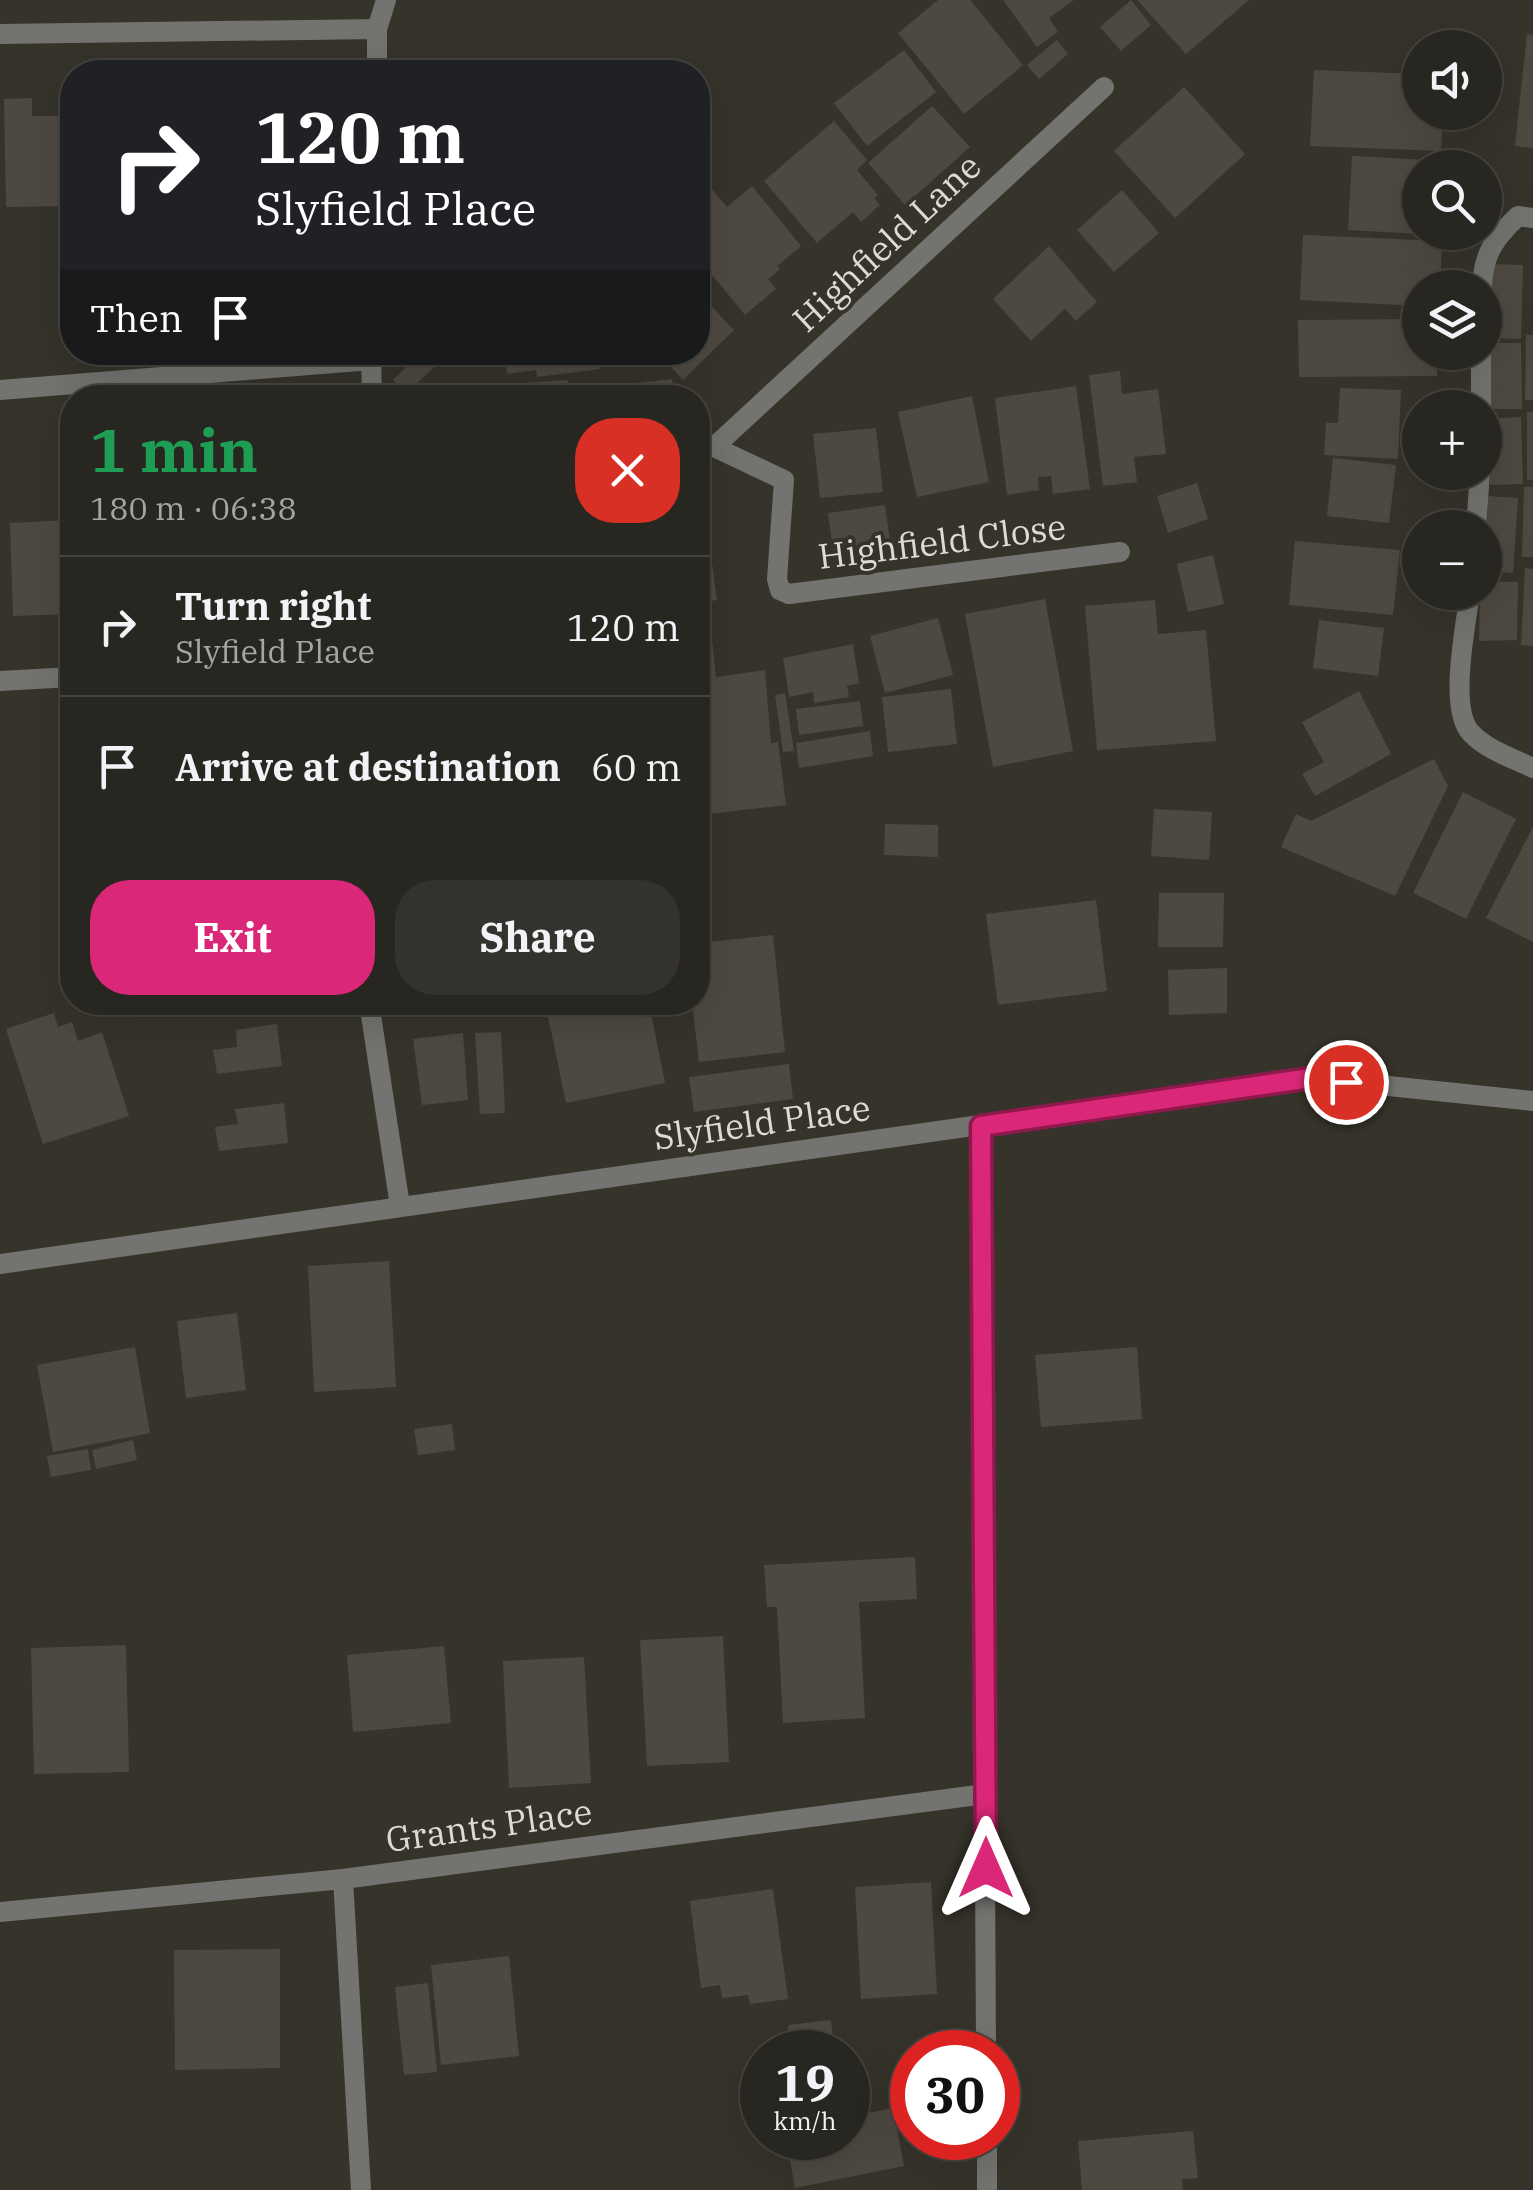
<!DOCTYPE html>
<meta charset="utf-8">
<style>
body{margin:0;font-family:"IBM Plex Serif",serif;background:#34322d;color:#f1f3f6;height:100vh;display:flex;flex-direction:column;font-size:38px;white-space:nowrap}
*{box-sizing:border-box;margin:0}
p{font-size:32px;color:#a5a5a5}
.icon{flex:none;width:55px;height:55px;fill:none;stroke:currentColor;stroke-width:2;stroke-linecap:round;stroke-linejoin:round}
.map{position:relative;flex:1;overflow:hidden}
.panel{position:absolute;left:60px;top:385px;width:650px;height:630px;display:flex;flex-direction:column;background:#282620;border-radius:40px;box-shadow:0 10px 40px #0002,0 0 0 2px #44433e}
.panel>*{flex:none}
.guide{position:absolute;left:60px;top:60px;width:650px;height:305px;border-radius:40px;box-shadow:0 10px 40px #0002,0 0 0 2px #44433e;background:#202124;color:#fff;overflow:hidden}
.fabs{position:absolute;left:1402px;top:30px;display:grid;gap:20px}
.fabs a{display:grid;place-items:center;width:100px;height:100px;border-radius:50%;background:#282620;box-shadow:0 10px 40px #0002,0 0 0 2px #44433e;font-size:50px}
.speed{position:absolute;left:740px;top:2030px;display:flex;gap:20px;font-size:50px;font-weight:700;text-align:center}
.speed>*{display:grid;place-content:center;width:130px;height:130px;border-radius:50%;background:#282620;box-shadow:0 10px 40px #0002,0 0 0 2px #44433e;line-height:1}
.speed small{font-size:25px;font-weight:400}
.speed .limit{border:15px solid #d22;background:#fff;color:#111}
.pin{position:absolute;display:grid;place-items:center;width:85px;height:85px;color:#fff;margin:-42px;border:5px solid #fff;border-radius:50%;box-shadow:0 2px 10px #0007}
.me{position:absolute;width:110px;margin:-55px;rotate:0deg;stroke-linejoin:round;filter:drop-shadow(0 0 8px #0008)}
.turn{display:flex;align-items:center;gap:35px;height:210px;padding:0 30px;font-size:45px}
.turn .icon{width:130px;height:130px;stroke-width:2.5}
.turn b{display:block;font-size:70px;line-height:85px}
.then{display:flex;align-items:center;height:95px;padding:0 30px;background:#0003;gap:20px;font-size:38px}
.round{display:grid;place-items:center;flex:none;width:105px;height:105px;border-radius:40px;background:#34322d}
.head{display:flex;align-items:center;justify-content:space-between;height:170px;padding:0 30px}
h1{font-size:60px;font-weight:700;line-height:75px;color:#1e9e55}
.button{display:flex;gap:20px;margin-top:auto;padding:20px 30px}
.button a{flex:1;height:115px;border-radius:40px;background:#db2777;color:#fff;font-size:40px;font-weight:700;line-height:115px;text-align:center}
.button a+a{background:#34322d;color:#f1f3f6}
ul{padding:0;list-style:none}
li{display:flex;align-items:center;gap:30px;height:140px;padding:0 30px;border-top:2px solid #44433e}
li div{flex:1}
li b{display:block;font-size:38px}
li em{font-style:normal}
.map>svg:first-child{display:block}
.building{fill:#4e4940}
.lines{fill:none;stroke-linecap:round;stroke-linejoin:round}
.street{stroke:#737470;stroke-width:20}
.route-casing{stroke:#8e194d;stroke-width:25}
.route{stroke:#db2777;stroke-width:18}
.labels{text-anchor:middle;stroke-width:8;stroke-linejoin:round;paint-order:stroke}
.street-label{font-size:35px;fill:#dcdbd5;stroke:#35332a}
</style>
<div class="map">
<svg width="1533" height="2190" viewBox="0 0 1533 2190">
<rect width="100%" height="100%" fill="#35332a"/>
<path class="building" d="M 938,0 L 970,0 L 1023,65 L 964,114 L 898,33 Z
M 1003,0 L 1074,0 L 1049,18 L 1058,32 L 1037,47 Z
M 1131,0 L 1151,25 L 1121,51 L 1100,27 Z
M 1137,0 L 1249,0 L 1186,54 Z
M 1527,34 L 1533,35 L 1533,148 L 1515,146 Z
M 1057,40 L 1068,54 L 1039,79 L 1027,65 Z
M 904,50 L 936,92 L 867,146 L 834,103 Z
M 1314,70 L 1420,74 L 1420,112 L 1443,112 L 1441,151 L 1310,146 Z
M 1184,87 L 1245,154 L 1175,218 L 1114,151 Z
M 32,98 L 32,116 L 72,116 L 72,206 L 6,207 L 4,99 Z
M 932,106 L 970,147 L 905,205 L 868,163 Z
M 834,121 L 867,160 L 857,170 L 878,195 L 874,198 L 880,205 L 861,222 L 853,212 L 817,243 L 764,181 Z
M 1352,156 L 1447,161 L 1447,168 L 1420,168 L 1420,234 L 1348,230 Z
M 704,180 L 727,207 L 752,186 L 801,246 L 777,266 L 780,269 L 768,279 L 776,289 L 745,315 L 698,258 L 698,186 Z
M 1122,190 L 1159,233 L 1114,272 L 1077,230 Z
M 1303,235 L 1442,241 L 1440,288 L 1420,288 L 1420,306 L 1300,300 Z
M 1049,246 L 1097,302 L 1076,321 L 1065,309 L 1031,341 L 993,299 Z
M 1491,264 L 1523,265 L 1521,339 L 1488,338 Z
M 698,292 L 734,330 L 683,380 L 657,352 L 698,352 Z
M 1420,319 L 1420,352 L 1437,352 L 1437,376 L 1299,377 L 1298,320 Z
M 1526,335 L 1533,335 L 1533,400 L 1525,400 Z
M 1488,343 L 1521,343 L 1522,409 L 1489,409 Z
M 422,352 L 450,352 L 406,394 L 393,380 Z
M 504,352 L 599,352 L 601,369 L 537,377 L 536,370 L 507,374 Z
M 1120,371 L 1122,394 L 1158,389 L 1166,454 L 1134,457 L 1137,482 L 1103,486 L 1089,375 Z
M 672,379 L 674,398 L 576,398 L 575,390 Z
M 568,380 L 569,398 L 511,398 L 510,384 Z
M 1076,386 L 1090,489 L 1053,494 L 1051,476 L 1038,477 L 1039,490 L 1007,495 L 995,398 Z
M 1340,388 L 1401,390 L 1398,459 L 1324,455 L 1326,423 L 1338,423 Z
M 972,396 L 989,482 L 917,497 L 898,412 Z
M 1527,412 L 1533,412 L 1533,480 L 1527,480 Z
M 1521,417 L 1523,484 L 1490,485 L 1487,419 Z
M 876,428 L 883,492 L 820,498 L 813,434 Z
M 1333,458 L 1396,465 L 1389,523 L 1327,516 Z
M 1197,483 L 1208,519 L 1168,533 L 1157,496 Z
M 1524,487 L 1533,487 L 1533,557 L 1522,557 Z
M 1488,496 L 1518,498 L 1513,573 L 1485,571 Z
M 885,505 L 890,541 L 833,550 L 828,513 Z
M 705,511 L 717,600 L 698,603 L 698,512 Z
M 72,520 L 72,614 L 13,616 L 10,523 Z
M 1295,541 L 1400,550 L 1393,615 L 1289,605 Z
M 1213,555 L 1224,604 L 1188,612 L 1177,564 Z
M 1525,568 L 1533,569 L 1533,646 L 1521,645 Z
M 1485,582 L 1518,582 L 1517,640 L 1479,641 L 1480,592 L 1485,592 Z
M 1045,599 L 1073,751 L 993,767 L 965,614 Z
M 1155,600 L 1158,634 L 1206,630 L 1216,741 L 1097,750 L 1085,606 Z
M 938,618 L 953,675 L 885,693 L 870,636 Z
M 1319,620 L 1384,628 L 1378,676 L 1313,668 Z
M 711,631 L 716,677 L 765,670 L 771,743 L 778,742 L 786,805 L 702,815 L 698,781 L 698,632 Z
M 853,644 L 859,683 L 847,686 L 849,697 L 814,703 L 813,692 L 789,697 L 783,658 Z
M 951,689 L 957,744 L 888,752 L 882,697 Z
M 1359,691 L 1391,754 L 1315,796 L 1302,774 L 1324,762 L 1302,722 Z
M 785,693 L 794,751 L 783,752 L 775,695 Z
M 860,701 L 863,726 L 799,735 L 796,709 Z
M 870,731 L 873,756 L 799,768 L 796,743 Z
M 1434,759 L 1448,786 L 1395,896 L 1281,847 L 1296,814 L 1311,821 Z
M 1463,792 L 1516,819 L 1466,919 L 1413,893 Z
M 1154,809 L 1212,812 L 1209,860 L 1151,856 Z
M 885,824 L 938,825 L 938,857 L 884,855 Z
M 1533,827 L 1533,942 L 1486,918 Z
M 1159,893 L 1224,893 L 1223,947 L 1158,947 Z
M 1096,900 L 1107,991 L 998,1005 L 986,914 Z
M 773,935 L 785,1052 L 699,1062 L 692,1002 L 698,1002 L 698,943 Z
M 1227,968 L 1227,1013 L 1169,1015 L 1168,970 Z
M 545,1002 L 649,1002 L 665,1083 L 566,1103 Z
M 54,1013 L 58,1027 L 72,1022 L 78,1041 L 102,1032 L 129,1116 L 43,1144 L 6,1029 Z
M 277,1024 L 282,1066 L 217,1074 L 213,1050 L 237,1047 L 236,1030 Z
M 501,1032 L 505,1113 L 480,1114 L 475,1033 Z
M 463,1033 L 468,1100 L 422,1105 L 413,1039 Z
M 789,1064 L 793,1099 L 694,1112 L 689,1077 Z
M 284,1103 L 288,1143 L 219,1151 L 215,1127 L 238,1124 L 235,1109 Z
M 389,1261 L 396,1387 L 314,1392 L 308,1266 Z
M 237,1313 L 246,1390 L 186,1398 L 177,1321 Z
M 135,1347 L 150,1433 L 53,1452 L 37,1365 Z
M 1137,1347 L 1142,1419 L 1041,1427 L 1035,1355 Z
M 452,1424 L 455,1450 L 418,1455 L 414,1429 Z
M 133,1440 L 137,1460 L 96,1469 L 92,1450 Z
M 88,1449 L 91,1470 L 51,1477 L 47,1456 Z
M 915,1557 L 917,1599 L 859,1602 L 865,1718 L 783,1723 L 777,1607 L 767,1607 L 764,1565 Z
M 723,1636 L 729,1762 L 647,1766 L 640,1640 Z
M 126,1645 L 129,1772 L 34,1774 L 31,1648 Z
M 444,1646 L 451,1723 L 353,1732 L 347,1655 Z
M 584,1657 L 591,1783 L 509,1788 L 503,1661 Z
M 931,1882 L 937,1994 L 861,1999 L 855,1887 Z
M 773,1889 L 788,1999 L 750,2004 L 748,1995 L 722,1998 L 720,1985 L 701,1988 L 690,1901 Z
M 280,1949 L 280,2068 L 175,2070 L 174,1950 Z
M 509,1956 L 519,2056 L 441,2065 L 431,1965 Z
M 428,1983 L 437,2072 L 404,2075 L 395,1987 Z
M 831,2020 L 834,2052 L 791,2052 L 788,2025 Z
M 893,2108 L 904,2166 L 795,2188 L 786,2138 L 848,2138 L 848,2117 Z
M 1193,2131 L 1198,2178 L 1182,2179 L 1183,2190 L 1082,2190 L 1078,2141 Z"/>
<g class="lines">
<path class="street" d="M 0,34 L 377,29
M 377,72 L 377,29 L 386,0
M 1482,288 C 1483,253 1495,238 1518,216 L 1533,218
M 371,352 L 372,398
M 0,390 L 371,360
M 1481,408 L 1481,352
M 714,447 L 784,480 L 777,579 L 780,590 L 789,594 L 1120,552
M 714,447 L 1104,87
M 1476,528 L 1480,472
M 1470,592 C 1466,625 1448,709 1471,733 C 1487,750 1512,758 1533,768
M 0,681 L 72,677
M 369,1002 L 400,1206
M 981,1126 L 986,2052
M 0,1264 L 1311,1078 L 1533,1101
M 343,1879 L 361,2190
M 0,1912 L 343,1879 L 985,1794
M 987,2138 L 987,2190"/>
</g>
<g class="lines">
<defs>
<path id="route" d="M 986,1868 L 981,1126 L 1311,1078 L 1346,1082"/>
</defs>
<use href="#route" class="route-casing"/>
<use href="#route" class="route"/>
</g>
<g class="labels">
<g class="street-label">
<text transform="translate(887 243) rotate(-43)" y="12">Highfield Lane</text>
<text transform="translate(942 542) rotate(-7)" y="12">Highfield Close</text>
<text transform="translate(762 1123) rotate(-8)" y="12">Slyfield Place</text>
<text transform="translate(489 1826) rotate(-8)" y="12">Grants Place</text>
</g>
</g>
</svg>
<div class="fabs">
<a><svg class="icon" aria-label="sound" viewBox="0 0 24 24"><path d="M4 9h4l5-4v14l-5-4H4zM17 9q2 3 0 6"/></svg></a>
<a><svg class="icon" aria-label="search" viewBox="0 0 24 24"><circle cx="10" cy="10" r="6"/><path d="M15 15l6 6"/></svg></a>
<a><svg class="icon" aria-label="layers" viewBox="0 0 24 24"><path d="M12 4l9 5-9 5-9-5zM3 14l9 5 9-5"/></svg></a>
<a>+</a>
<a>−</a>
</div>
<div class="speed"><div>19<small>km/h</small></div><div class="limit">30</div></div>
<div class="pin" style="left:1346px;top:1082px;background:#d93025"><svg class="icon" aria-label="arrive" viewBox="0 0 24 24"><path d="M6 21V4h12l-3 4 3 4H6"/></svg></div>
<svg class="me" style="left:986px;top:1868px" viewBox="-20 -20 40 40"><path d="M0-17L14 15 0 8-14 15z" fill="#db2777" stroke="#fff" stroke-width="4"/></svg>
<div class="guide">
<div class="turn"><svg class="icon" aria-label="right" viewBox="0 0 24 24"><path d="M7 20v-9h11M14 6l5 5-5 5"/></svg><div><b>120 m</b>Slyfield Place</div></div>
<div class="then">Then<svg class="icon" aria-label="arrive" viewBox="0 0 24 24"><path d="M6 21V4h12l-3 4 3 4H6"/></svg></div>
</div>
<section class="panel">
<div class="head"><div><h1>1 min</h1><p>180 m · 06:38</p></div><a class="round" style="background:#d93025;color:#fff"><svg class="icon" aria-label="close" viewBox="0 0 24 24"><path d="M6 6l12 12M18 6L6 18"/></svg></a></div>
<ul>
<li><svg class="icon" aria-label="right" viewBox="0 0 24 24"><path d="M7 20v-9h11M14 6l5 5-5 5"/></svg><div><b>Turn right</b><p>Slyfield Place</p></div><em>120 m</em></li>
<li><svg class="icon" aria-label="arrive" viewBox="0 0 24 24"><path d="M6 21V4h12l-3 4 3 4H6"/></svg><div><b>Arrive at destination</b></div><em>60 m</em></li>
</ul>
<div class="button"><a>Exit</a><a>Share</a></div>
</section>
</div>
